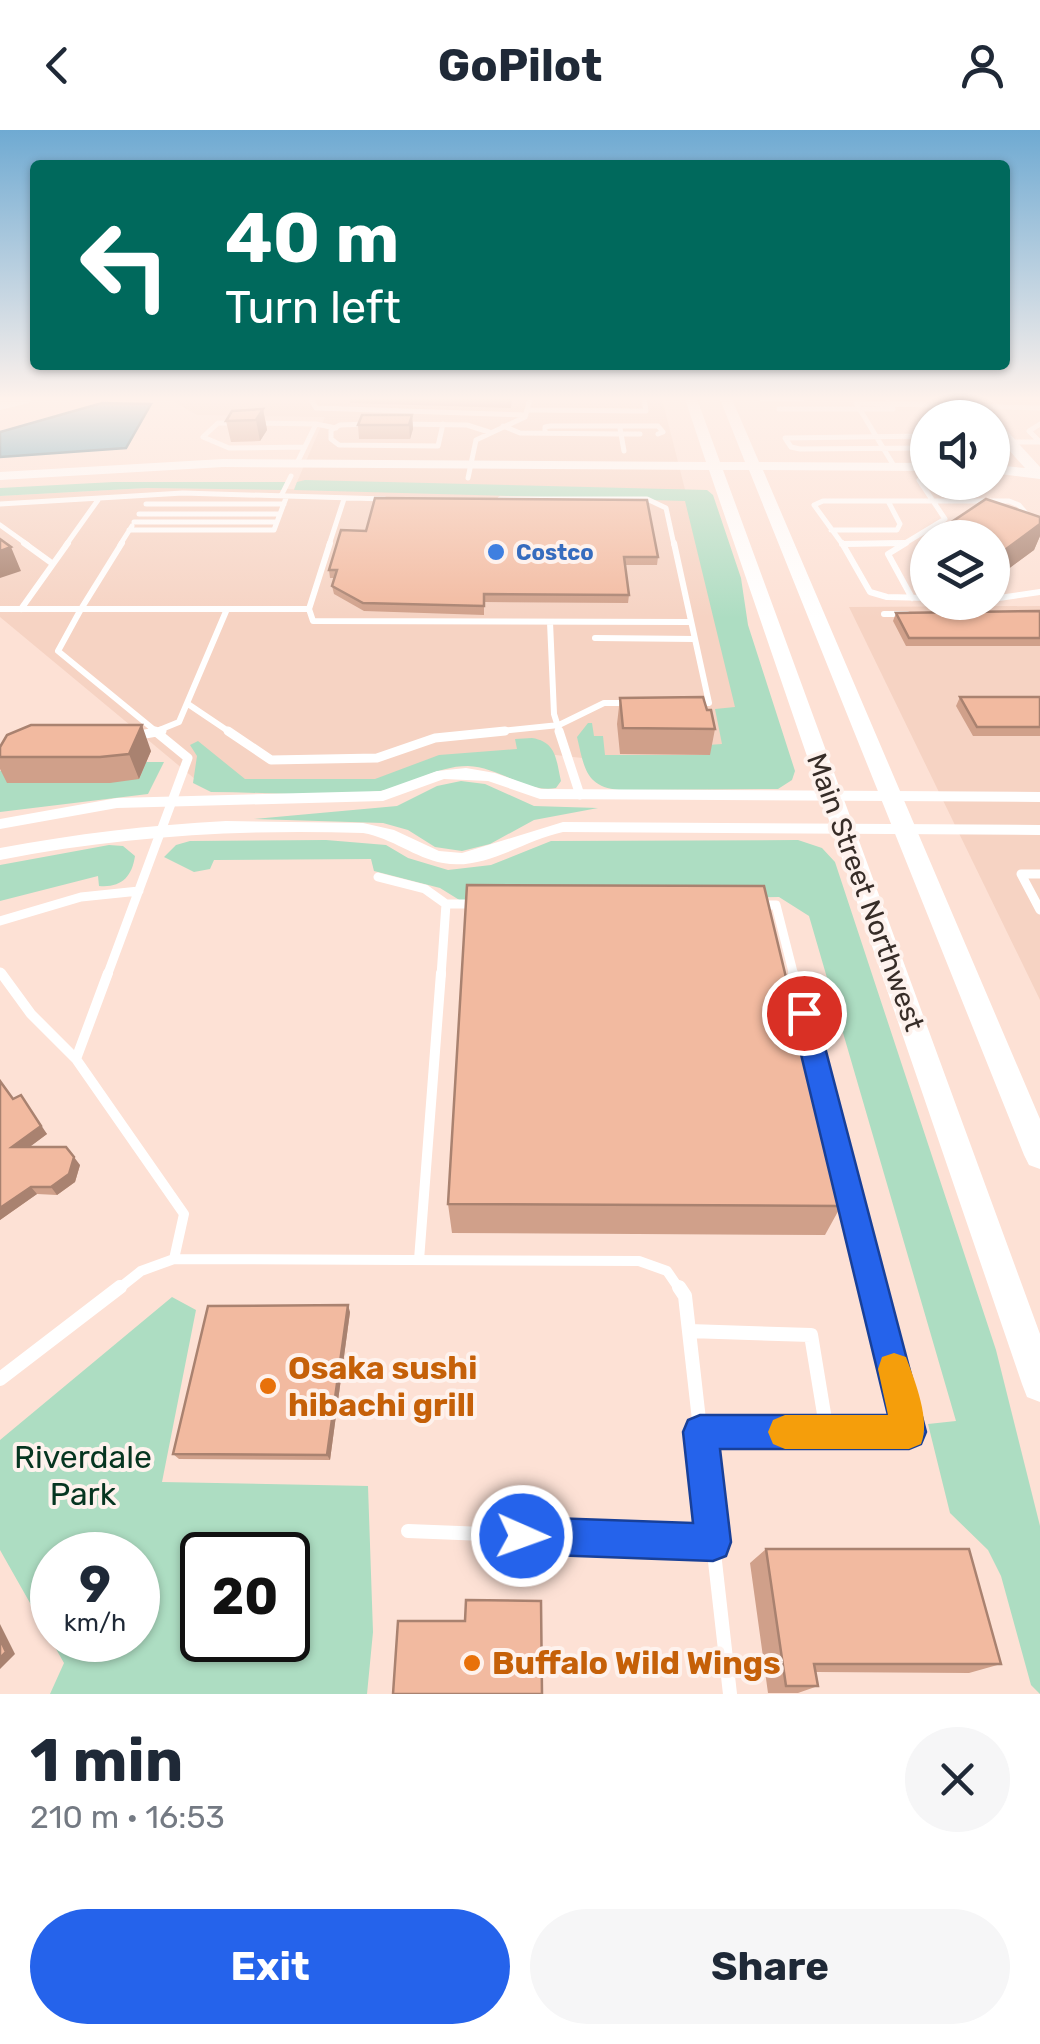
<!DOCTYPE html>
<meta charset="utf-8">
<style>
body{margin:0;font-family:Rubik,sans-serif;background:#f6f6f7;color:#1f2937;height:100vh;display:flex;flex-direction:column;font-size:38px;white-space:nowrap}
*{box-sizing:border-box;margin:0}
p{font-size:32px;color:#747a83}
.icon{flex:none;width:55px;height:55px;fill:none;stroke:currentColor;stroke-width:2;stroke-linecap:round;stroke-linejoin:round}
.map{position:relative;height:1564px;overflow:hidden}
.sheet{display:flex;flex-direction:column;background:#fff;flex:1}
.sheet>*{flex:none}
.guide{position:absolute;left:30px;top:30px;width:980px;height:210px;border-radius:10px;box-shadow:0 2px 8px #0004;background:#00695c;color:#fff;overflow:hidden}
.buttons{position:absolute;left:910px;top:270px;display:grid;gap:20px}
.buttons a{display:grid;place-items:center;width:100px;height:100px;border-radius:50%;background:#fff;box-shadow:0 2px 8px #0004;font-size:50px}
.speed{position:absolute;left:30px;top:1402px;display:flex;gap:20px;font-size:50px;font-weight:700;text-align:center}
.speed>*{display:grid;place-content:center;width:130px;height:130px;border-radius:50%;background:#fff;box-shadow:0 2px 8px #0004;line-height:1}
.speed small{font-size:25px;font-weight:400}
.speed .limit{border:5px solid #111;border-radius:15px;background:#fff;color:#111}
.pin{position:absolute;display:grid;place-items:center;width:85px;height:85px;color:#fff;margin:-42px;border:5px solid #fff;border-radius:50%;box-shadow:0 2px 10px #0007}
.me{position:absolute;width:110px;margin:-55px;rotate:92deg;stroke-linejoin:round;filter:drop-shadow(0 0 8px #0008)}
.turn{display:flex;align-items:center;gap:35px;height:210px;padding:0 30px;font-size:45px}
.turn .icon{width:130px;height:130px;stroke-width:2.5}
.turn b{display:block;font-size:70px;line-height:85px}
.round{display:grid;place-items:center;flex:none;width:105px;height:105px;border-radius:52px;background:#f6f6f7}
.head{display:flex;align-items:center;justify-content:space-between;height:170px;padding:0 30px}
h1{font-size:60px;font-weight:700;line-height:75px}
.cta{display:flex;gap:20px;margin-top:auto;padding:20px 30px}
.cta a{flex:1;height:115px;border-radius:60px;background:#2563eb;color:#fff;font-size:40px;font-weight:700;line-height:115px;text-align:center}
.cta a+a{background:#f6f6f7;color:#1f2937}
header{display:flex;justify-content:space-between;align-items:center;height:130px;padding:0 30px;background:#fff;font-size:45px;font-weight:700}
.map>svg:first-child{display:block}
.built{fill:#f6d3c3}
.green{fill:#adddc2;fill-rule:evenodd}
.water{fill:#5a9cb1;stroke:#507b88;stroke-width:2.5}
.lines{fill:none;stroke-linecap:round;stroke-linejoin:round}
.lane-far4{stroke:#fff;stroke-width:5}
.lane-far3{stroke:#fff;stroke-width:6}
.lane-far2{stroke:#fff;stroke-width:9}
.lane-far1{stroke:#fff;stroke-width:10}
.lane{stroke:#fff;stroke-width:14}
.street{fill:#fff;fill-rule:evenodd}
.secondary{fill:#fff;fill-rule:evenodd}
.highway{fill:#fff;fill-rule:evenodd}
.wall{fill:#d0a08a}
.shaded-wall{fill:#a98270}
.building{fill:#f2baa0;stroke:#a98270;stroke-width:2.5}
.route{fill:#2563eb;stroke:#184099;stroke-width:2.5}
.slow{fill:#f59e0b}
.shop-dot{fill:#3f7fe0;stroke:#fef2ed;stroke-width:4}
.food-dot{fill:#e8710a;stroke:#fef2ed;stroke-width:4}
.labels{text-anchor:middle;stroke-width:8;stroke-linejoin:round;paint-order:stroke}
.far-shop-label{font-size:22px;font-weight:bold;fill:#366cbe;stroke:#fef2ed;text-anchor:start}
.street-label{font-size:28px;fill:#372d28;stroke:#fef2ed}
.near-food-label{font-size:32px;font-weight:bold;fill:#c56008;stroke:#fef2ed;text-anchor:start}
.near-park-label{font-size:32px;fill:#053520;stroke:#fef2ed}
</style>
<header><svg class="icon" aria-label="back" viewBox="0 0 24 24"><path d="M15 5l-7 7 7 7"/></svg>GoPilot<svg class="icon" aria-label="person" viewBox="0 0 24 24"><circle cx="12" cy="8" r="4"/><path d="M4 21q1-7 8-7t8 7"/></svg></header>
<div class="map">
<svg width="1040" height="1564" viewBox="0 0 1040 1564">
<rect width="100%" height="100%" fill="#fde1d5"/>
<path class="built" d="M 169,269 L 662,269 L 754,631 L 591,629 L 529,622 L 429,629 L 375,653 L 201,654 L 0,487 L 0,366 L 147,358 L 294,359 L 325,287 L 197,285 Z
M 1040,476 L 1040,870 L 849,477 Z"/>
<path class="green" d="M 305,350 L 707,360 L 713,365 L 741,448 L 748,495 L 795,641 L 792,650 L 778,659 L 619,660 C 585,657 584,636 577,607 L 588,593 L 592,593 L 594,606 L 603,606 L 605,625 L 708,625 L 708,615 L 722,614 L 715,579 L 735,577 L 685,371 L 294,360 L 297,352 Z
M 114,352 L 288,352 L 284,360 L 147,358 L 0,366 L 0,358 Z
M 532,608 C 557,612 556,630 561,651 L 556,658 C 526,663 499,637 468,636 C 435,636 411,656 380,661 C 325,668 266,662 211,662 L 193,653 L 197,626 L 190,615 L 198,611 L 245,649 L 375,649 L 439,625 L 517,619 L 515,609 Z
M 146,632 L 164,632 L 148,664 L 0,682 L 0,641 L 15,634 L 139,649 Z
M 461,651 L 485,654 L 534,676 L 598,678 L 534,690 L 490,714 L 462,721 L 435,717 L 408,700 L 383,693 L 254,689 L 397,676 L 437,656 Z
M 326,710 L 386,715 L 408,728 L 448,740 L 491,735 L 551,711 L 798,710 L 822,718 L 835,732 L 996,1220 L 1040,1396 L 1040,1564 L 1031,1555 L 1001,1446 L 988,1420 L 950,1383 L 928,1294 L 956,1291 L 809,786 L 779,767 L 461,771 L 440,758 L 374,741 L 371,729 L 214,730 L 210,739 L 194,742 L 164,727 L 176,715 L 190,711 Z
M 109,715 L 123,716 L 135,726 C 132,747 121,758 99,756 L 98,746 L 0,771 L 0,735 Z
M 172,1167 L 196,1180 L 162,1352 L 368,1356 L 373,1502 L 367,1564 L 50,1564 L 64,1533 L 0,1420 L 0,1310 ZM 138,1425 L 138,1510 L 52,1510 L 52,1425 ZM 288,1425 L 288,1510 L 202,1510 L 202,1425 Z"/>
<path class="water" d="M 102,273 L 151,274 L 126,318 L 0,327 L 0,302 Z"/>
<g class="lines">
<path class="lane-far4" d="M 311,269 L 316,278 L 526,285
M 762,269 L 802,269
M 779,279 L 893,279 L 888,272
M 529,280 L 646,281 L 644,269
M 238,293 L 218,293 L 203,307 L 229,318 L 305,317
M 253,293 L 316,294
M 367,294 L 340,295 L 331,300 L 331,309 L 339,315 L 438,316 L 443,294
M 403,294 L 467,295 L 489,302
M 1040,294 L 1029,301 L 1040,312
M 503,296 L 520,303 L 621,304 L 624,321
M 620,298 L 621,304 L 640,304
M 545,303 L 545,297 L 550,296 L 658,296 L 663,302 L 658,304
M 928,306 L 785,308 L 791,317 L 800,319 L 928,318
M 992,312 L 1040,312
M 297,333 L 316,294 L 336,298
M 894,336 L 856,273 L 1040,278
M 468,348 L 476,310 L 525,287 L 530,269
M 282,364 L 291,346
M 500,369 L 647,369 L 666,378 L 674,415
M 0,374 L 183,363 L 385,369
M 146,374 L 284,374
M 139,384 L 280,384
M 134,392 L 277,392
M 0,395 L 28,415
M 129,400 L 274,400 L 286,368
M 831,400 L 897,400 L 900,394 L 888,371
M 842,414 L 905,413
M 66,415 L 98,370
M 120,415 L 132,396
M 329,415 L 344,369
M 843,415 L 814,375 L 823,371 L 1009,371 L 1019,375 L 1040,400
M 902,415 L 945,389 L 919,350"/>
<path class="lane-far3" d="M 24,413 L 53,434
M 674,413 L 709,573 L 693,573
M 842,413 L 870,462 L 887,467 L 928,468
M 906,413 L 888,424 L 912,468
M 842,414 L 905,413
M 992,469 L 1040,462
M 0,479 L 81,479 L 58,521 L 158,603
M 21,479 L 68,413
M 81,479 L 309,479 L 313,491 L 691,492
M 81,479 L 122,413
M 309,479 L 330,413
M 884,484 L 907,484
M 550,492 L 554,584 L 560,603
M 595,508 L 695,509
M 188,574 L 231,603
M 152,603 L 179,592 L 227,479
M 481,603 L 559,595 L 604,573 L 627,573"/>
<path class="lane-far2" d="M 228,601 L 271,630 L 377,628 L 435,608 L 505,601
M 559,601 L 580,665
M 134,606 L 162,601
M 1040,744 L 1021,744 L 1040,780
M 378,747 L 425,759 L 446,774 L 441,846
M 446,774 L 478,774
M 759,775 L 776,775 L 794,846
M 0,791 L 81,767 L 139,761
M 0,842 L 3,846
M 107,846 L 188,628 L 155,601"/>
<path class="lane-far1" d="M 1,843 L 31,884 L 76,929
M 108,843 L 76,929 L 184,1084 L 174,1129
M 793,843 L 873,1160
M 419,1130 L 441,843
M 117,1160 L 141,1141 L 174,1129 L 639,1131 L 667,1141 L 680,1160"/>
<path class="lane" d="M 679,1157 L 685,1166 L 730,1564
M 689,1201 L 811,1205 L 827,1302
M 0,1249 L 120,1157
M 700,1302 L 909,1302 L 872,1157
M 408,1401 L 713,1413"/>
<path class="street" d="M 466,638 L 495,643 L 541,659 L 1040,662 L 1040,672 L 540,669 L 488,651 L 444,649 L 383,671 L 117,678 L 0,699 L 0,689 L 117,668 L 381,661 L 437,641 Z
M 226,691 L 363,693 L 394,700 L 439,721 L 462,723 L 563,692 L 1040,695 L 1040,705 L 563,702 C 524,710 485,741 443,733 C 415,728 392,708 363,703 C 240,699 121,706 0,730 L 0,718 C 75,704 150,695 226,691 Z"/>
<path class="secondary" d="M 685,269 L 697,269 L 720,332 L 745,332 L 720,269 L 732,269 L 759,332 L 928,333 L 928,341 L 763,340 L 1040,989 L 1040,1039 L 1029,1035 L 1024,1025 L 749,340 L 723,340 L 1040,1204 L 1040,1272 L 1027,1267 L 1022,1254 L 709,340 L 223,337 L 0,350 L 0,342 L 223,329 L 706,332 Z
M 965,269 L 978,269 L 1040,337 L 1040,349 L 992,343 L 992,335 L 1025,338 L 992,301 L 992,288 L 981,288 Z"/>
<path class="highway" d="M 32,269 L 29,273 L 0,280 L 0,270 Z"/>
</g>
<path class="wall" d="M 349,269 L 512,269 L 511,278 L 350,273 Z
M 263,279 L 267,300 L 260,311 L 231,312 L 226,291 Z
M 412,285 L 413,299 L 410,309 L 359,309 L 358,295 Z
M 1040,387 L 1040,406 L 1034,420 L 992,451 L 992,408 L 934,408 L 935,403 Z
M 341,400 L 658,427 L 657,435 L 625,435 L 629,465 L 628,473 L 484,472 L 484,485 L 364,481 L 334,464 L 332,456 L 335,448 L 330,448 L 329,440 Z
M 1040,481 L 1040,516 L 906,516 L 893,491 L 896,483 Z
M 960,567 L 1040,567 L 1040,606 L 973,606 L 956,576 Z
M 620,568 L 707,580 L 715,599 L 710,625 L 620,624 L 617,594 Z
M 0,617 L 151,621 L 139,649 L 110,653 L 7,653 L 0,639 Z
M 0,951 L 13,969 L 47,1004 L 29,1017 L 80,1035 L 75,1052 L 57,1065 L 37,1064 L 0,1090 Z
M 448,1074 L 841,1076 L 825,1105 L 452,1103 Z
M 350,1182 L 330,1330 L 179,1329 L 173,1324 Z
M 766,1419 L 1001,1534 L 969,1543 L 816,1542 L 818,1556 L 798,1563 L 768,1563 L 750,1433 Z"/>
<path class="shaded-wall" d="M 263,279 L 267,300 L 260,311 L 256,290 Z
M 412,285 L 413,299 L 410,309 L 409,295 Z
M 1040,394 L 1040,406 L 1034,420 L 992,451 L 992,439 L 998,425 Z
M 11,417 L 21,441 L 0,448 L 0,421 Z
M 142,595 L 151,621 L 139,649 L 129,624 Z
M 21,965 L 47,1004 L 19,1025 L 12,1017 Z
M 74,1027 L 80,1035 L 75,1052 L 57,1065 L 51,1057 Z
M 31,1057 L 37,1064 L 0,1090 L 0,1078 Z
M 348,1175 L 350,1182 L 330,1330 L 327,1325 Z
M 0,1494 L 15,1524 L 0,1539 Z"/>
<path class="building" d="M 263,279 L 256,290 L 226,291 L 232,281 Z
M 362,285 L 412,285 L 409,295 L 358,295 Z
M 375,368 L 647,370 L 658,427 L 624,427 L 629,465 L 484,464 L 484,476 L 363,473 L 332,456 L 337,440 L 329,440 L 341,400 L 366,401 Z
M 986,369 L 1040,387 L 1040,394 L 998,425 L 992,423 L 992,408 L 949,408 L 935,403 Z
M 0,409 L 11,417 L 0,421 Z
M 1040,481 L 1040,508 L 909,508 L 896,483 Z
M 703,567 L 707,580 L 711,580 L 715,599 L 623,598 L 620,568 Z
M 960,567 L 1040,567 L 1040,597 L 977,597 Z
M 31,595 L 142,595 L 129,624 L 100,627 L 0,627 L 0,617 L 7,605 Z
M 467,755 L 764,756 L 841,1076 L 448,1074 Z
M 0,951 L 13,969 L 21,965 L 41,996 L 12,1017 L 66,1017 L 74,1027 L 69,1044 L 51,1057 L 31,1057 L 0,1078 Z
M 348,1175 L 327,1325 L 173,1324 L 208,1176 Z
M 766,1419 L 969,1419 L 1001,1534 L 814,1534 L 818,1556 L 786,1556 Z
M 466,1470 L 541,1471 L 542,1564 L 393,1564 L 398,1491 L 465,1491 Z
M 0,1509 L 6,1522 L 0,1528 Z"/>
<linearGradient id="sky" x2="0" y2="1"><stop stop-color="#6faad2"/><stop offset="0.55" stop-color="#fef2ec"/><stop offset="1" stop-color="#fef2ec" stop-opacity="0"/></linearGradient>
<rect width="1040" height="488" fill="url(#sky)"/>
<path class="route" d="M 804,873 L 813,876 L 816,883 L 926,1302 L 921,1314 L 909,1319 L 720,1319 L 731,1412 L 726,1426 L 713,1431 L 522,1424 L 509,1419 L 504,1406 L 509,1393 L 522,1387 L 693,1393 L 683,1302 L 688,1290 L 700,1285 L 888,1285 L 791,883 L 795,876 Z"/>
<path class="slow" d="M 894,1223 L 906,1227 C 915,1251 931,1291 921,1314 L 909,1319 L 785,1319 L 773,1314 L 768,1302 L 773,1290 L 785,1285 L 888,1285 L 878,1239 L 882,1227 Z"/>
<circle class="shop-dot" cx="496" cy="422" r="10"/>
<g class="food-dot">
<circle cx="268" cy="1256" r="10"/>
<circle cx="472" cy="1533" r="10"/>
</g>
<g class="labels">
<g class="far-shop-label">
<text x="516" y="430">Costco</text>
</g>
<g class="street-label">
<text transform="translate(866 762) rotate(70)" y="10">Main Street Northwest</text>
</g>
<g class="near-food-label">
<text x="288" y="1249">Osaka sushi<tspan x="288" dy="37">hibachi grill</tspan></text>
<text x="492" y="1544">Buffalo Wild Wings</text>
</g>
<g class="near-park-label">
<text x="83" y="1338">Riverdale<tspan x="83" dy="37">Park</tspan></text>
</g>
</g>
</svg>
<div class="buttons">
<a><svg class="icon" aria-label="sound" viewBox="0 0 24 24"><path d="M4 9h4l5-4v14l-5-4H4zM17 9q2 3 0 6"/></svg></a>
<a><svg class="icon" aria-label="layers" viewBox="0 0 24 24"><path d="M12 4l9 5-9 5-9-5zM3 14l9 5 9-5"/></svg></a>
</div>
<div class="speed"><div>9<small>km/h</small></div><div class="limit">20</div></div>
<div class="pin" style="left:804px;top:883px;background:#d93025"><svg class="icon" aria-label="arrive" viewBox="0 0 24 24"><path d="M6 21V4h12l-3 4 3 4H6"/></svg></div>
<svg class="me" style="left:522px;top:1406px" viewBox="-20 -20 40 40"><circle r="17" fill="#2563eb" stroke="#fff" stroke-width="3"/><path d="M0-11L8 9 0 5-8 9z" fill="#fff"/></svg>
<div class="guide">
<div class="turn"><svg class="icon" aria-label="left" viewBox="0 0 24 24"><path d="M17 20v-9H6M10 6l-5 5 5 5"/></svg><div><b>40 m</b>Turn left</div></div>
</div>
</div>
<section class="sheet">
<div class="head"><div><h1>1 min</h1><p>210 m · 16:53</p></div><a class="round"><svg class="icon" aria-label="close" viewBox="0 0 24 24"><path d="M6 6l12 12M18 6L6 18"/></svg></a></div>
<div class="cta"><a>Exit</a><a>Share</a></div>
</section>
